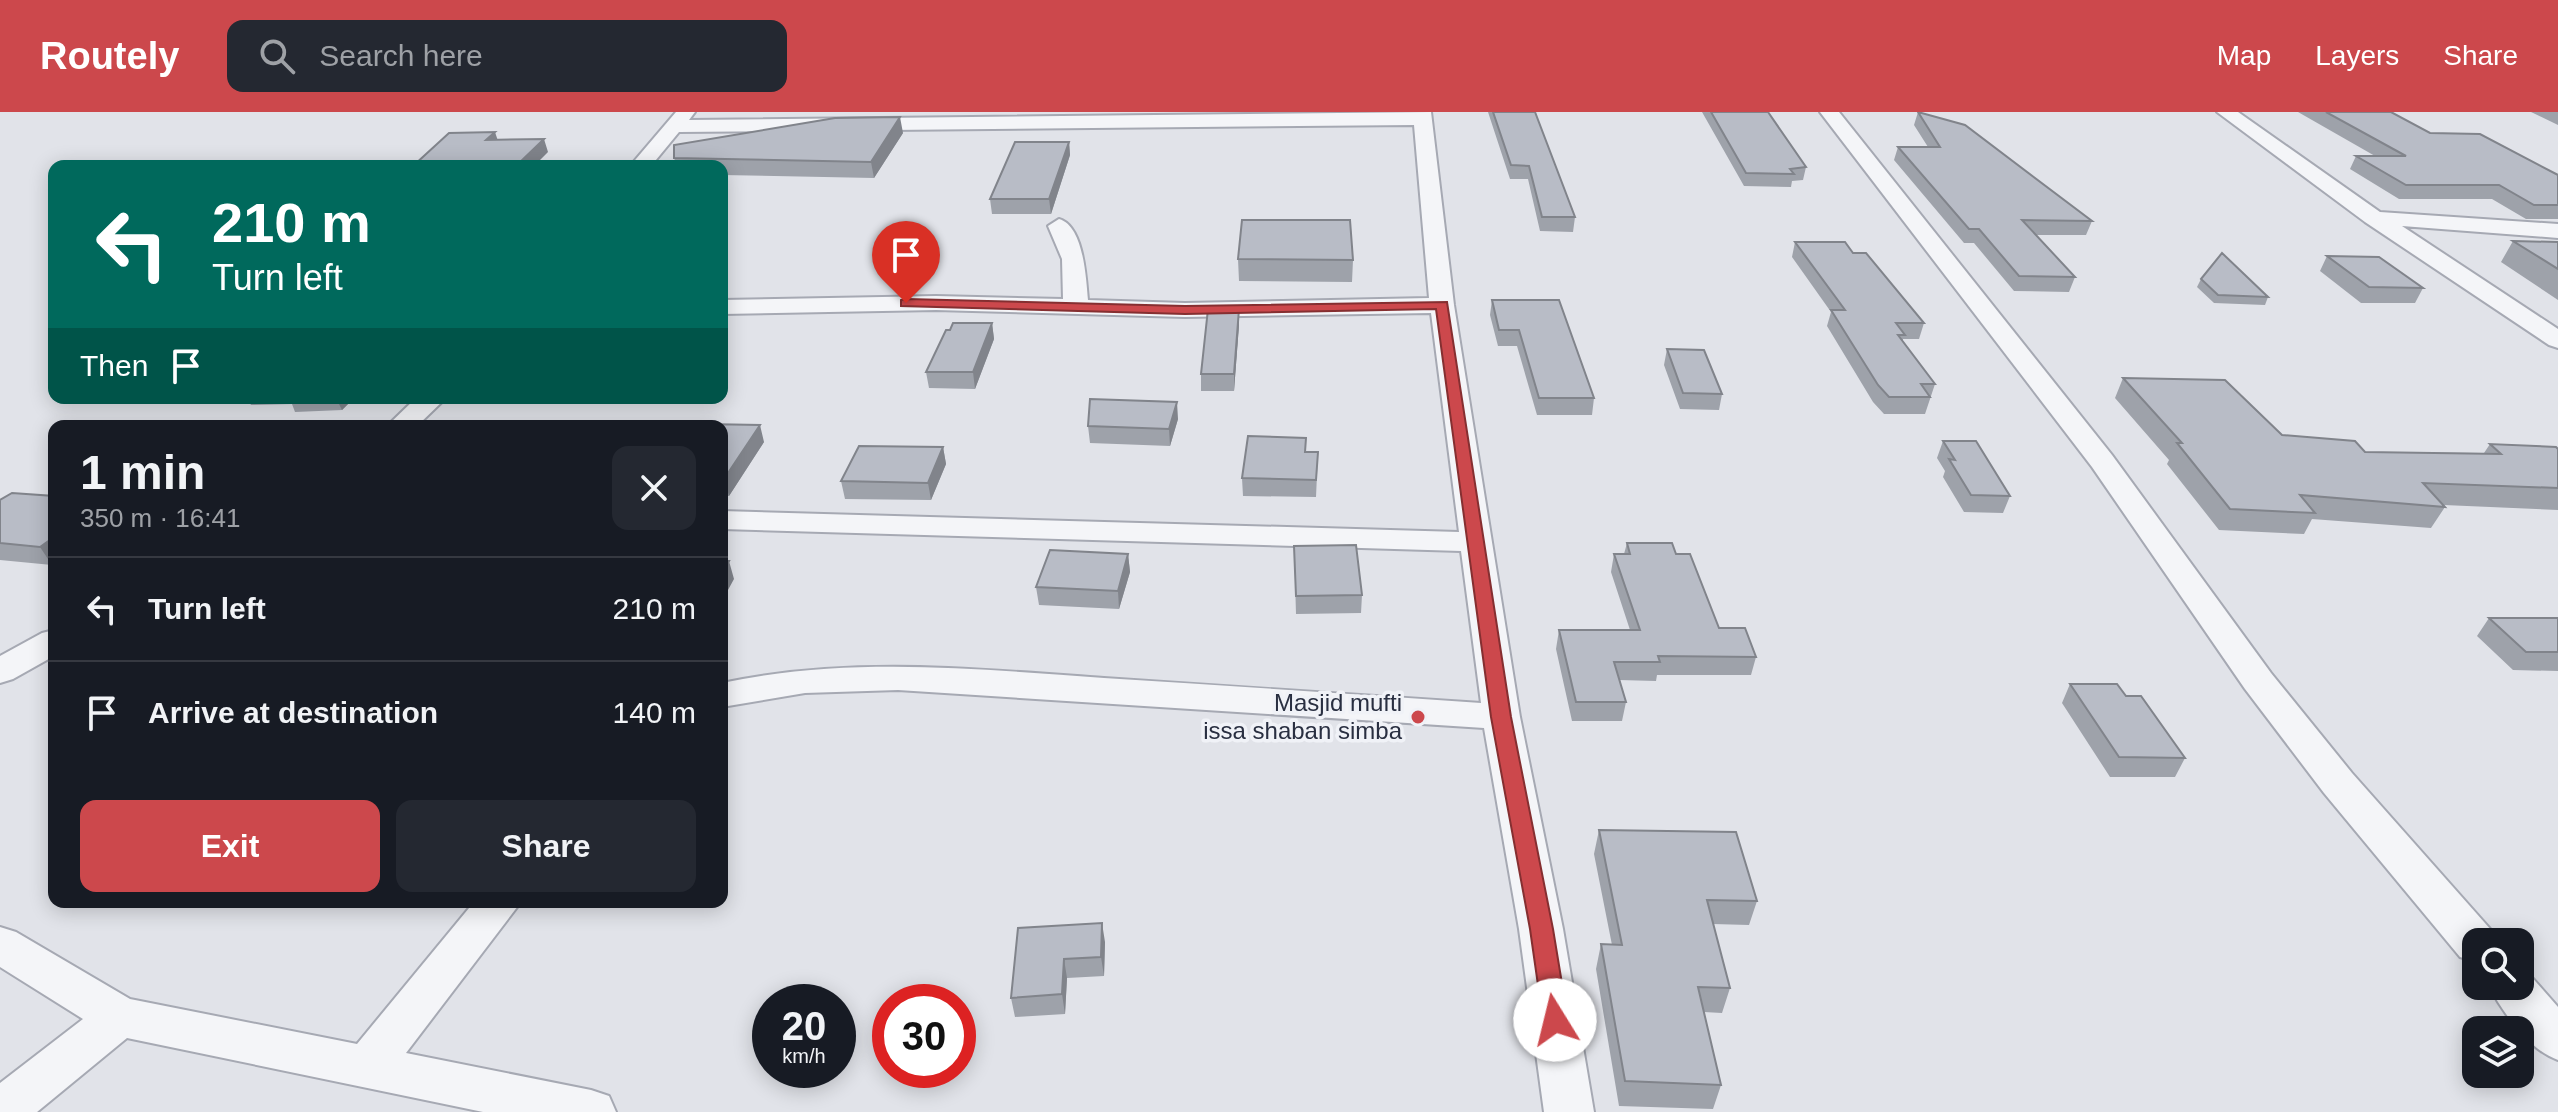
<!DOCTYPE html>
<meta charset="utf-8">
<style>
body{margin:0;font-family:Helvetica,sans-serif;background:#242831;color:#f1f3f6;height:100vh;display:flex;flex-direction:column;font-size:30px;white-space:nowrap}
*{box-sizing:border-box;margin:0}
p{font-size:26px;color:#9ea1a6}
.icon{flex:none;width:44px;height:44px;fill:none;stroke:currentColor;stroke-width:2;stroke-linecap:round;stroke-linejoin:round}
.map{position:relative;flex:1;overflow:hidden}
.sheet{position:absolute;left:48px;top:308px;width:680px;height:488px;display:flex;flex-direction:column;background:#171b24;border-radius:16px;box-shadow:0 4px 20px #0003}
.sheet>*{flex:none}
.banner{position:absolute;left:48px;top:48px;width:680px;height:244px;border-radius:16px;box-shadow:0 4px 20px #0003;background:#00695c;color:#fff;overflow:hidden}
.fabs{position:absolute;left:2462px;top:816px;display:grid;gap:16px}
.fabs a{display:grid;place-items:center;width:72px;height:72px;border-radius:16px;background:#171b24;box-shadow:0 4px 20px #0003;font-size:40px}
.speed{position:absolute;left:752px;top:872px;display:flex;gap:16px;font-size:40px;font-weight:700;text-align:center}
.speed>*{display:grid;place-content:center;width:104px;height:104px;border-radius:50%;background:#171b24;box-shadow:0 4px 20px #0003;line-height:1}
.speed small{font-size:20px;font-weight:400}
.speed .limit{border:12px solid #d22;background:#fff;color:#111}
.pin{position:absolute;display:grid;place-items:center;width:68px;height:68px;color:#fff;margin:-82px -34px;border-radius:50% 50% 50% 0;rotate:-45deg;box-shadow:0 0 8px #0007}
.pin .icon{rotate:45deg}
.me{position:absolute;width:88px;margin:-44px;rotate:351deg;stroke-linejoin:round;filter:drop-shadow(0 0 6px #0008)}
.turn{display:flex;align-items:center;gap:28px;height:168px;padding:0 32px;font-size:36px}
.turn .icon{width:104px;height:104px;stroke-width:2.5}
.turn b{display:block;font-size:56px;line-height:68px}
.then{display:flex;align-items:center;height:76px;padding:0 32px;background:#0003;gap:16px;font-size:30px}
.round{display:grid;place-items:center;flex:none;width:84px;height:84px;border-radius:16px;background:#242831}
.head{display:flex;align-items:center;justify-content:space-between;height:136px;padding:0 32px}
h1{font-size:48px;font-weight:700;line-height:60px}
.action{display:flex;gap:16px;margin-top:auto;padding:16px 32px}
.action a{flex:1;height:92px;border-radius:16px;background:#cc484c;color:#fff;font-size:32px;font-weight:700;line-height:92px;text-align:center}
.action a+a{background:#242831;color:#f1f3f6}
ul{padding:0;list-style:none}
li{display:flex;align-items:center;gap:24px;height:104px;padding:0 32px;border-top:2px solid #363941}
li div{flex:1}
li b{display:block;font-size:30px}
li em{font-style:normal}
header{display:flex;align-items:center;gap:48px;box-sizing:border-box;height:112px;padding:0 40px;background:#cc484c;color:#fff}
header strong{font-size:38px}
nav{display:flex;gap:44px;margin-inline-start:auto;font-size:28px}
.search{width:560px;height:72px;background:#242831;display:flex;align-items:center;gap:20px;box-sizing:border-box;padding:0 28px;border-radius:16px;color:#9ea1a6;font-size:30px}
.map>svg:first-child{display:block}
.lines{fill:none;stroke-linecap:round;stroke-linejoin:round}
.minor-casing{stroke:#a6a9b3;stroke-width:4}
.minor{fill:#f4f5f8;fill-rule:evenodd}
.wall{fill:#9ea2aa}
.shaded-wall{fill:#81848b}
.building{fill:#b8bcc6;stroke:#81848b;stroke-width:2}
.route{fill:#cc484c;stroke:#852f31;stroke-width:2}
.poi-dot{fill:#cc484c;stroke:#f0f2f7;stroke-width:3}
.labels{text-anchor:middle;stroke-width:7;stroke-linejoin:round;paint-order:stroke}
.poi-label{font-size:24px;fill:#292f41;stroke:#f0f2f7;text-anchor:end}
</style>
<header>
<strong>Routely</strong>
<div class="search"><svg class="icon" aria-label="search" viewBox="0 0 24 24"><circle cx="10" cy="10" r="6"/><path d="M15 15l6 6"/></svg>Search here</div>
<nav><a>Map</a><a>Layers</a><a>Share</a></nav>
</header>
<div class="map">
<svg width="2558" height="1000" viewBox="0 0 2558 1000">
<rect width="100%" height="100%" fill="#e1e3e9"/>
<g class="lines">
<defs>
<path id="minor" d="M 676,0 L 695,0 L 689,8 L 1431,0 L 1454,193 L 1520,605 L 1563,817 L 1594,1000 L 1544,1000 L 1519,817 L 1484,616 L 898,578 L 805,581 L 722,595 L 722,571 C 848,544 977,557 1104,566 C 1229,574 1355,582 1481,591 L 1461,439 L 722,417 L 722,399 L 1459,420 L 1431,201 L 1185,205 L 936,198 L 722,202 L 722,188 L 936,184 L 1063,187 L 1062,147 L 1048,114 L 1059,107 C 1084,114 1086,167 1088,188 L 1185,191 L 1429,186 L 1414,13 L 679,20 L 651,54 L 630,54 Z
M 1820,0 L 1839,0 L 2112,343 L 2271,561 L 2352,661 L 2492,819 L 2497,830 L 2476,830 L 2476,850 L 2460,845 L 2324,681 L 2245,577 L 2092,355 Z
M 2217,0 L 2238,0 L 2380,100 L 2558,112 L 2558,126 L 2402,114 L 2558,217 L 2558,236 L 2549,233 L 2365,110 Z
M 416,286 L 446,286 L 417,314 L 387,314 Z
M 54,518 L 54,544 L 13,567 L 0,571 L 0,544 L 42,521 Z
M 474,790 L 521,790 L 406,941 L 591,978 L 609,984 L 616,1000 L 483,1000 L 127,926 L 37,1000 L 0,1000 L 0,971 L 83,907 L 0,855 L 0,815 L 16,820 L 130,887 L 357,932 Z
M 2520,858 L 2528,861 L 2558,895 L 2558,948 C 2529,938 2503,901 2489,874 L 2520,874 Z"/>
</defs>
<use href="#minor" class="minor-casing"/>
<use href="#minor" class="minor"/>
</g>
<path class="wall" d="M 1488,0 L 1535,0 L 1575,105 L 1573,120 L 1540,119 L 1528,67 L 1510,67 Z
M 1702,0 L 1768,0 L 1806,55 L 1803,68 L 1792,69 L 1791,75 L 1744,74 Z
M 1918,0 L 2092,109 L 2086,123 L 2036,123 L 2075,165 L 2069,180 L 2014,179 L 1974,131 L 1964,131 L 1894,48 L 1898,35 L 1928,35 L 1914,13 Z
M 2298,0 L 2391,0 L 2430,21 L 2558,63 L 2558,107 L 2526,107 L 2492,87 L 2399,87 L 2350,57 L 2356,44 L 2375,44 Z
M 2531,0 L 2558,0 L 2558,13 Z
M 903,21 L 874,66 L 722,63 L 722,54 L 677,54 L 674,46 Z
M 1069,30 L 1070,43 L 1051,102 L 992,102 L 990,87 Z
M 2513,129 L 2558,130 L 2558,188 L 2501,150 Z
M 1795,130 L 1853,141 L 1924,211 L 1919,227 L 1903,227 L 1903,229 L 1935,272 L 1925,302 L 1884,302 L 1873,290 L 1827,214 L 1831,200 L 1792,145 Z
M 2327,144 L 2423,176 L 2415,191 L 2361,191 L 2320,159 Z
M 1238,147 L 1353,148 L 1352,170 L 1239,169 Z
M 2201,167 L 2268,185 L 2265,193 L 2214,191 L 2197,175 Z
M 1492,188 L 1594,286 L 1592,303 L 1537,303 L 1517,234 L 1498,234 L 1490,203 Z
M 1239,197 L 1239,213 L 1234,279 L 1201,279 L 1201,262 Z
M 992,211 L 994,227 L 975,277 L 929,276 L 926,260 L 950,218 Z
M 1667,237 L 1722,282 L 1719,298 L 1680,297 L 1664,253 Z
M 2123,266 L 2282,323 L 2365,340 L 2484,341 L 2490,332 L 2558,337 L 2558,398 L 2444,393 L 2445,395 L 2431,416 L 2312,407 L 2304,422 L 2219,418 L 2167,352 L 2169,348 L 2115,286 Z
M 247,286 L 354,286 L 342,298 L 295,300 L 292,292 L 251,293 Z
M 1178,307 L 1170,334 L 1090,331 L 1088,314 Z
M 722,314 L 764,330 L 729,384 L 722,384 Z
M 1306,326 L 1306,340 L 1318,340 L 1316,385 L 1243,384 L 1242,366 Z
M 1943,329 L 2010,384 L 2003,401 L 1964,400 L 1943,365 L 1945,359 L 1937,346 Z
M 943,335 L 946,352 L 931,388 L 845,387 L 841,369 Z
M 12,381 L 52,453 L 0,448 L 0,388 Z
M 1627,431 L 1676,442 L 1719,516 L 1756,545 L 1751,563 L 1657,563 L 1656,569 L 1619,568 L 1626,590 L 1622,609 L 1572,609 L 1556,537 L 1559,518 L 1630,518 L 1611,460 L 1614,442 L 1624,442 Z
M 1294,434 L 1362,483 L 1361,501 L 1296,502 Z
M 1128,442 L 1130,460 L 1119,497 L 1039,493 L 1036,475 Z
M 2489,506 L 2558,506 L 2558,559 L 2513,558 L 2477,524 Z
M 2070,572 L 2126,584 L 2185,646 L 2175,665 L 2110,665 L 2062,591 Z
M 1599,718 L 1757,789 L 1749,813 L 1713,812 L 1730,876 L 1722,901 L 1704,900 L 1721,973 L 1713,997 L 1619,994 L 1596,857 L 1601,832 L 1612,833 L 1594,742 Z
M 1018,816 L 1105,830 L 1104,864 L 1067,866 L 1065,902 L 1015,905 L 1011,886 Z"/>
<path class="shaded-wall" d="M 900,5 L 903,21 L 874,66 L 871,50 Z
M 495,20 L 499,32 L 486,28 Z
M 544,27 L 548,40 L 534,54 L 516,54 Z
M 1069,30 L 1070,43 L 1051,102 L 1049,87 Z
M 1239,197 L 1239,213 L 1234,279 L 1234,262 Z
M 992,211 L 994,227 L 975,277 L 973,260 Z
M 336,286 L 354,286 L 342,298 Z
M 1177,290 L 1178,307 L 1170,334 L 1169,317 Z
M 760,313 L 764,330 L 729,384 L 724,367 Z
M 943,335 L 946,352 L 931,388 L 928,371 Z
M 54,425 L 54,451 L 52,453 L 40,435 Z
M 1128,442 L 1130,460 L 1119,497 L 1118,479 Z
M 729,449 L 734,467 L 722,489 L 722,461 Z
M 1102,811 L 1105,830 L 1104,864 L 1101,845 Z
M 1064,847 L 1067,866 L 1065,902 L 1062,882 Z"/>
<path class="building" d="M 1493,0 L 1535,0 L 1575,105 L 1542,105 L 1529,54 L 1511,53 Z
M 1711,0 L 1768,0 L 1806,55 L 1790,57 L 1794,62 L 1746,61 Z
M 1918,0 L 1965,13 L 2092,109 L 2022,108 L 2075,165 L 2019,164 L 1979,117 L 1969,117 L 1898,35 L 1940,35 Z
M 2326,0 L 2391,0 L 2430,21 L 2480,22 L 2558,63 L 2558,93 L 2534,93 L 2499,73 L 2406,73 L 2356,44 L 2406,44 Z
M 900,5 L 871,50 L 674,46 L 674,33 L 835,6 Z
M 495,20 L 486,28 L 544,27 L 516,54 L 413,54 L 449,21 Z
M 1015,30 L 1069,30 L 1049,87 L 990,87 Z
M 1242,108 L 1350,108 L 1353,148 L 1238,147 Z
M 2513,129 L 2558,130 L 2558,157 Z
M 1795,130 L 1845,130 L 1853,141 L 1866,141 L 1924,211 L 1896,211 L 1905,223 L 1898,223 L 1935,272 L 1921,272 L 1930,285 L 1889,285 L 1878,273 L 1831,198 L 1845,198 Z
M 2222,141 L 2268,185 L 2218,183 L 2201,167 Z
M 2327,144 L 2379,145 L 2423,176 L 2369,175 Z
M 1492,188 L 1559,188 L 1594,286 L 1539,286 L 1519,218 L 1499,218 Z
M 1208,197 L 1239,197 L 1234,262 L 1201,262 Z
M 953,211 L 992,211 L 973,260 L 926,260 L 946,218 L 950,218 Z
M 1667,237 L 1704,238 L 1722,282 L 1683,281 Z
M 2123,266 L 2225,268 L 2282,323 L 2355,329 L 2365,340 L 2501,342 L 2490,332 L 2556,335 L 2558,337 L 2558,376 L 2423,371 L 2445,395 L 2300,383 L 2315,401 L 2230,397 L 2177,331 L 2182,331 Z
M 1090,287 L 1177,290 L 1169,317 L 1088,314 Z
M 704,312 L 760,313 L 724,367 L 722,367 L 722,314 L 702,314 Z
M 1248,324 L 1306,326 L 1305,340 L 1318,340 L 1316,368 L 1242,366 Z
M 1943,329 L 1976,329 L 2010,384 L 1971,383 L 1949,347 L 1955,348 Z
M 859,334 L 943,335 L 928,371 L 841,369 Z
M 12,381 L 54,384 L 54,425 L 40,435 L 0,431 L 0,388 Z
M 1627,431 L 1672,431 L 1676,442 L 1690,442 L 1719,516 L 1745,516 L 1756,545 L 1658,544 L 1660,550 L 1614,550 L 1626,590 L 1576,590 L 1559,518 L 1640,518 L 1614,442 L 1630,442 Z
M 1356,433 L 1362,483 L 1296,484 L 1294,434 Z
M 1050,438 L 1128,442 L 1118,479 L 1036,475 Z
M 722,449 L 729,449 L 722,461 Z
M 2489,506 L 2558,506 L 2558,540 L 2526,540 Z
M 2070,572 L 2117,572 L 2126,584 L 2141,584 L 2185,646 L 2119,645 Z
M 1599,718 L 1736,720 L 1757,789 L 1707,788 L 1730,876 L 1698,875 L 1721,973 L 1625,969 L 1601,832 L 1622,833 Z
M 1102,811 L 1101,845 L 1064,847 L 1062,882 L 1011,886 L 1018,816 Z"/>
<path class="route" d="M 906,187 L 1185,194 L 1447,190 L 1511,605 L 1553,817 L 1568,908 L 1564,916 L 1555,919 L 1546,916 L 1543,908 L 1530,817 L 1491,605 L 1436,197 L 1185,202 L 901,194 L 901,188 Z"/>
<circle class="poi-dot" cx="1418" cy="605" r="8"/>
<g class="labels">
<g class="poi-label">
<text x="1402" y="599">Masjid mufti<tspan x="1402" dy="28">issa shaban simba</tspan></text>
</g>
</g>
</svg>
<div class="fabs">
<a><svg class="icon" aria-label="search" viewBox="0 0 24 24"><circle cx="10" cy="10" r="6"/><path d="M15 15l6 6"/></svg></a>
<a><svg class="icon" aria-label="layers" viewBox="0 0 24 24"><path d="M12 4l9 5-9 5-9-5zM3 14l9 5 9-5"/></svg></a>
</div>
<div class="speed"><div>20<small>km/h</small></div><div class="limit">30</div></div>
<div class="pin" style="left:906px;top:191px;background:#d93025"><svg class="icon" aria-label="arrive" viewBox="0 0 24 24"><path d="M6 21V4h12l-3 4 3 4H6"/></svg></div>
<svg class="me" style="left:1555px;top:908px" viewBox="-20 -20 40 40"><circle r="19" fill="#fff"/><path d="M0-13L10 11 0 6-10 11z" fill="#cc484c"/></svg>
<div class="banner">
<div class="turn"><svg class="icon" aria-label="left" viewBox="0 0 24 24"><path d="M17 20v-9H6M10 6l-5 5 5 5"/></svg><div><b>210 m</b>Turn left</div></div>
<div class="then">Then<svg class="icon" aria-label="arrive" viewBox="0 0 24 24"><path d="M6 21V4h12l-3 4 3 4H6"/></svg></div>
</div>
<section class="sheet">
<div class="head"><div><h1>1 min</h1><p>350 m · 16:41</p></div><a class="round"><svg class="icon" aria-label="close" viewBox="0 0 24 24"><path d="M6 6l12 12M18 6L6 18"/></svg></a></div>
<ul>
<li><svg class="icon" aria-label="left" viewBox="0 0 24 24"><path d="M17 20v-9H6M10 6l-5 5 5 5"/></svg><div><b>Turn left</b></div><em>210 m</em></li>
<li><svg class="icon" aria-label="arrive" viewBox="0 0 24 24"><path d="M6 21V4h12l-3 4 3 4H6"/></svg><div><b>Arrive at destination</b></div><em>140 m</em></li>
</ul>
<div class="action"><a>Exit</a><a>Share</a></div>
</section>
</div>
